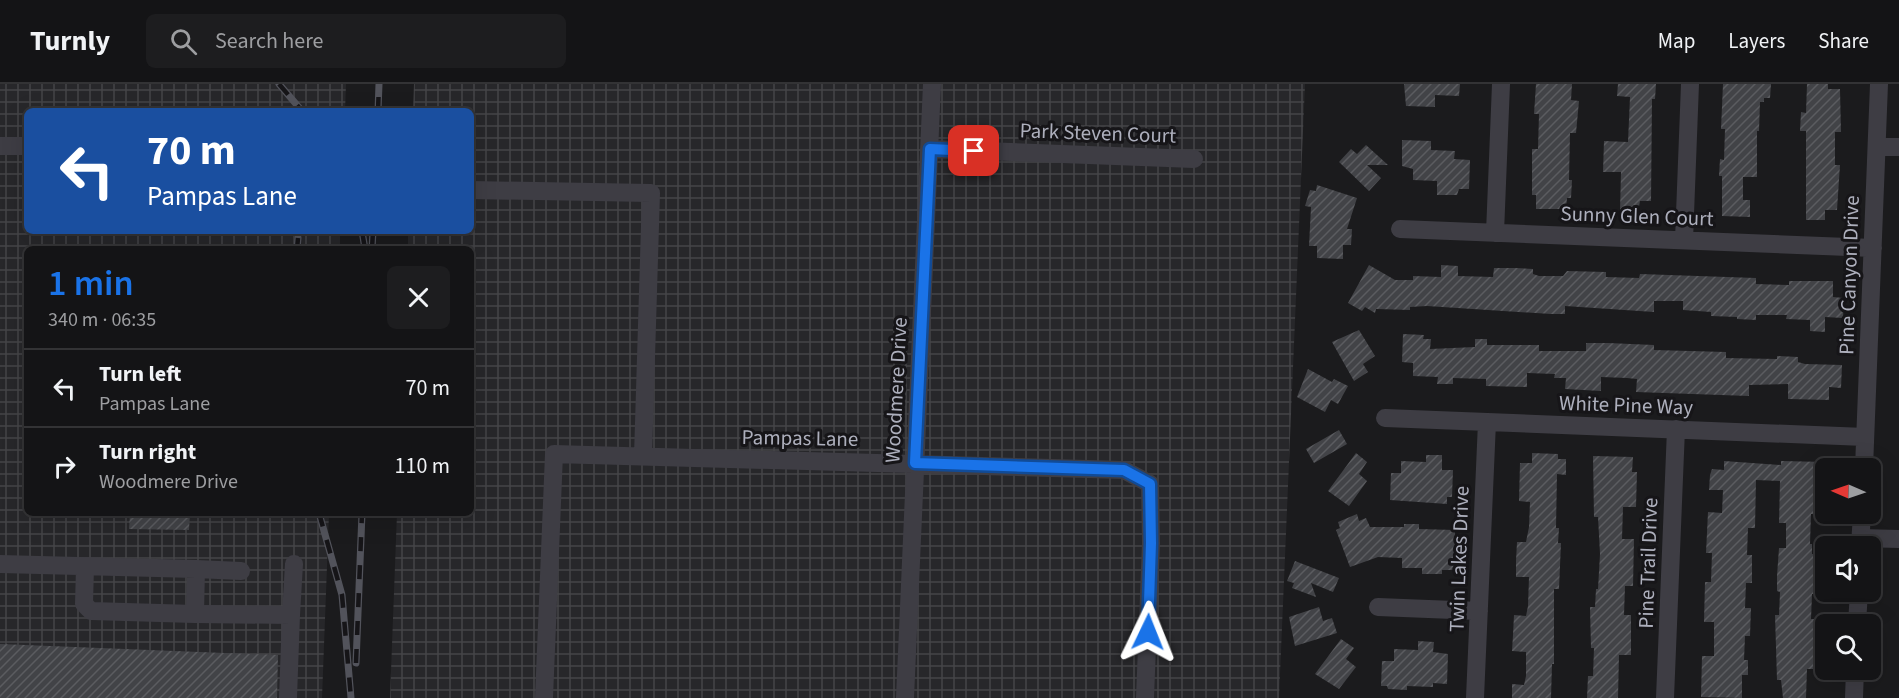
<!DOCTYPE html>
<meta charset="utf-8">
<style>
body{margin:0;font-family:"Source Sans 3",sans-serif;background:#1d1d1f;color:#f1f3f6;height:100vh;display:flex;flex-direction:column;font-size:22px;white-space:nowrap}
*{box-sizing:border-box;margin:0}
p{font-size:20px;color:#9d9ea1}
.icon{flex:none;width:33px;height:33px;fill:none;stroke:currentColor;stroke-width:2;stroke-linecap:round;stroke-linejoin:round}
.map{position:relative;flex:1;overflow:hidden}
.side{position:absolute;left:24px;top:162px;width:450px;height:270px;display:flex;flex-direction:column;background:#141416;border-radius:9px;box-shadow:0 6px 24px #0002,0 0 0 2px #333335}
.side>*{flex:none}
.banner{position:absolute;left:24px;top:24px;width:450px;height:126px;border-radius:9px;box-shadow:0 6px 24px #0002,0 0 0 2px #333335;background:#1a4fa0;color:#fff;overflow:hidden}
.needle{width:39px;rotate:272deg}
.tools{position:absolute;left:1815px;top:374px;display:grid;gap:12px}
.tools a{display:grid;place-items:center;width:66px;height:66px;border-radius:9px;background:#141416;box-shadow:0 6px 24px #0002,0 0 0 2px #333335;font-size:30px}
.pin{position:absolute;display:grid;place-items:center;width:51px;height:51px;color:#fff;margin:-26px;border-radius:12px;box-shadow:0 3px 9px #0006}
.me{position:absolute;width:66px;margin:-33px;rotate:2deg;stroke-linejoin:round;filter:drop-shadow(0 0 4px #0008)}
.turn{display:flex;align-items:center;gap:21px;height:126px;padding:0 24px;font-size:27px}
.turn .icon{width:78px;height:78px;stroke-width:2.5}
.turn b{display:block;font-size:42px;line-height:51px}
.round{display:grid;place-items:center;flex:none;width:63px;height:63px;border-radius:9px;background:#1d1d1f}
.head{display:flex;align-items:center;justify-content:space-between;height:102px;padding:0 24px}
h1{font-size:36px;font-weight:600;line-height:45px;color:#1a73e8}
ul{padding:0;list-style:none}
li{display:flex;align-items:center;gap:18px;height:78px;padding:0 24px;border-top:2px solid #333335}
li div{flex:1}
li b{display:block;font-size:22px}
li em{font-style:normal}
header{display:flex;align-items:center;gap:36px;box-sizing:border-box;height:84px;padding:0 30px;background:#141416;border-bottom:2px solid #333335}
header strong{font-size:28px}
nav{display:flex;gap:33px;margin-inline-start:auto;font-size:21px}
.search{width:420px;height:54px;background:#1d1d1f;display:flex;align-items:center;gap:15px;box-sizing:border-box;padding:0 21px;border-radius:9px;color:#9d9ea1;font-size:22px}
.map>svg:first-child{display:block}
.industrial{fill:url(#industrial-grid)}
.building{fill:url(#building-hatch)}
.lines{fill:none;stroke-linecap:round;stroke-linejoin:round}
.minor{stroke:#3e3d44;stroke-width:18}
.rail-casing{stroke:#52535b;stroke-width:7}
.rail{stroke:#161518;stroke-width:4.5;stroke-dasharray:14;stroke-linecap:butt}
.route-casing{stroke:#114b97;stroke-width:15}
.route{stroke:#1a73e8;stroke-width:10}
.labels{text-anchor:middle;stroke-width:6;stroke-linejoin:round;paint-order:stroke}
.street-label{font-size:21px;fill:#adafbc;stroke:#161518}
</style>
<header>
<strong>Turnly</strong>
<div class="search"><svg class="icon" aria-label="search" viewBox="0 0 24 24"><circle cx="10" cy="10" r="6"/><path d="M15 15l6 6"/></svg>Search here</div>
<nav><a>Map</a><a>Layers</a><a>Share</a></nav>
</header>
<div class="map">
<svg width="1899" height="614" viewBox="0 0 1899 614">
<defs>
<pattern id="industrial-grid" width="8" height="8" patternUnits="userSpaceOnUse" patternTransform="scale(1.5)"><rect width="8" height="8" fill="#27272a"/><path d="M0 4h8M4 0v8" fill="none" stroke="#444447"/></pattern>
<pattern id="building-hatch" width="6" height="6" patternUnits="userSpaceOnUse" patternTransform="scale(1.5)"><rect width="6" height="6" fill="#424347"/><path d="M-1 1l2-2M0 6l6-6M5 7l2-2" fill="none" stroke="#5b5c60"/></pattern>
</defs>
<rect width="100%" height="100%" fill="#1b1b1d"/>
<path class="industrial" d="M 0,0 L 346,0 L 345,27 L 27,27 L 27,147 L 340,147 L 340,165 L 27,165 L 27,429 L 329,429 L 322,614 L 0,614 Z
M 414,0 L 1305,0 L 1279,614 L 390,614 L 397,429 L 471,429 L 471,165 L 408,165 L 408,147 L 471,147 L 471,27 L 413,27 Z"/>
<path class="building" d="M 1404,0 L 1460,0 L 1459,12 L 1435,11 L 1435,23 L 1406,22 Z
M 1536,0 L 1572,0 L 1571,16 L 1579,17 L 1576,49 L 1570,49 L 1569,96 L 1572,96 L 1571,114 L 1567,114 L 1566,125 L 1536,125 L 1536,111 L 1532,111 L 1532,65 L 1538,65 L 1539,30 L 1534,30 Z
M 1618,0 L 1656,0 L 1655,15 L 1652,15 L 1651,117 L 1640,117 L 1638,128 L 1620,127 L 1621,88 L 1603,88 L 1604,57 L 1628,58 L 1630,13 L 1617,12 Z
M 1723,0 L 1771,0 L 1770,14 L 1764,14 L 1764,18 L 1760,18 L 1759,47 L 1757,47 L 1757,93 L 1743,93 L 1743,116 L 1750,116 L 1750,133 L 1722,132 L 1722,92 L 1719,92 L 1720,75 L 1724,76 L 1725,45 L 1721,45 Z
M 1807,0 L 1828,0 L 1828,5 L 1840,5 L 1841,48 L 1835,48 L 1835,81 L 1840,81 L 1837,126 L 1825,126 L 1825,136 L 1806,136 L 1806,47 L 1800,47 L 1801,28 L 1806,29 Z
M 1402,56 L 1431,57 L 1431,66 L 1455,67 L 1454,75 L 1470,76 L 1469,105 L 1459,105 L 1457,111 L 1437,111 L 1437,97 L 1413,96 L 1413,85 L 1402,82 Z
M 1366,61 L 1388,81 L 1367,81 L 1381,94 L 1369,107 L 1339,78 L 1351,65 L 1357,70 Z
M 1317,101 L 1357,114 L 1347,145 L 1352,145 L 1351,161 L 1343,161 L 1343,175 L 1317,174 L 1317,162 L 1309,162 L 1311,123 L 1305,122 L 1310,106 L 1316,107 Z
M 1369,181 L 1395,196 L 1413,196 L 1413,192 L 1441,193 L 1441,181 L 1458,182 L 1458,192 L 1493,193 L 1494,184 L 1515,184 L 1533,185 L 1533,190 L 1539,192 L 1563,192 L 1567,187 L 1606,188 L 1606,193 L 1639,194 L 1640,190 L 1756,194 L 1756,200 L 1789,201 L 1789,197 L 1833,197 L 1833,213 L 1844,214 L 1843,234 L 1825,233 L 1825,248 L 1810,247 L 1810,236 L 1786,235 L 1787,231 L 1756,231 L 1756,236 L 1737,235 L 1737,233 L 1711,232 L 1711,228 L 1683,226 L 1683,217 L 1654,217 L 1654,228 L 1565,222 L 1565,230 L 1551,230 L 1427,222 L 1410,223 L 1410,226 L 1376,225 L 1375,229 L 1365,223 L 1362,227 L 1348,219 Z
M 1359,246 L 1375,272 L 1363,280 L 1368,288 L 1354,297 L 1332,258 Z
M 1403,250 L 1424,251 L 1423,255 L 1431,255 L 1430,265 L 1475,263 L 1475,255 L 1487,255 L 1487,261 L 1539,261 L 1539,267 L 1586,267 L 1586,259 L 1608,259 L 1654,261 L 1654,266 L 1726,268 L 1726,274 L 1777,275 L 1777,272 L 1798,273 L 1798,278 L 1805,280 L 1842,281 L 1841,304 L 1829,303 L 1829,316 L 1788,315 L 1788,300 L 1749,301 L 1749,312 L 1636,308 L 1637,295 L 1627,294 L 1601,293 L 1601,307 L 1565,305 L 1566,294 L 1554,294 L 1555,290 L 1527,289 L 1527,303 L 1486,302 L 1486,295 L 1453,294 L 1453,300 L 1437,300 L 1438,293 L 1413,292 L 1413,279 L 1402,278 Z
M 1308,285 L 1332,298 L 1334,295 L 1348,302 L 1338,320 L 1331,316 L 1325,328 L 1297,313 Z
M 1339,346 L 1347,360 L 1314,379 L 1306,365 Z
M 1356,369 L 1367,378 L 1359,390 L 1367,397 L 1349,422 L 1328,407 Z
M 1532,369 L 1558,370 L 1558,375 L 1566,375 L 1566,391 L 1557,390 L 1556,444 L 1559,444 L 1558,459 L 1561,459 L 1559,505 L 1554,505 L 1554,580 L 1552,580 L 1551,614 L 1512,614 L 1512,600 L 1524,601 L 1526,592 L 1526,568 L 1512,567 L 1513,551 L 1514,531 L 1526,532 L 1528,522 L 1529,493 L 1516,493 L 1516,477 L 1517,458 L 1526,458 L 1529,443 L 1530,418 L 1519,417 L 1520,379 L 1532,379 Z
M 1426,371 L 1442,371 L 1442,386 L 1453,386 L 1452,413 L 1447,413 L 1447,420 L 1390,416 L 1391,389 L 1401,389 L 1401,377 L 1426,378 Z
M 1593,372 L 1633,373 L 1632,388 L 1637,388 L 1636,423 L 1623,423 L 1622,455 L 1634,455 L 1633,502 L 1625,502 L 1624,531 L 1631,531 L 1631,571 L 1619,571 L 1618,614 L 1587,614 L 1588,592 L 1593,592 L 1594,564 L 1591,564 L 1590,523 L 1595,523 L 1596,505 L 1598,505 L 1600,470 L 1598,433 L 1594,433 Z
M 1724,377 L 1781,381 L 1781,377 L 1826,378 L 1826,430 L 1811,430 L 1810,460 L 1812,460 L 1812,470 L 1824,471 L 1822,510 L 1812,510 L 1811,535 L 1821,535 L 1819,585 L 1807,585 L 1806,614 L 1783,614 L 1781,596 L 1777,596 L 1775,531 L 1779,531 L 1780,508 L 1777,507 L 1777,492 L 1779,464 L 1786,464 L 1786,439 L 1779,439 L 1780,397 L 1756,396 L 1755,444 L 1748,444 L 1747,471 L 1752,471 L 1752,499 L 1746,499 L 1745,524 L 1751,524 L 1750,552 L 1745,552 L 1744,576 L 1748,576 L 1748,591 L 1742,591 L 1742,614 L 1701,613 L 1702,572 L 1714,572 L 1714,538 L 1704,538 L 1705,498 L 1711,498 L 1712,469 L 1706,469 L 1708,428 L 1722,429 L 1723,406 L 1709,406 L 1710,391 L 1712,385 L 1724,386 Z
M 130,429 L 190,429 L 189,446 L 129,445 Z
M 1357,430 L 1359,437 L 1366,434 L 1370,443 L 1404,443 L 1404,440 L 1419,440 L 1419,445 L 1455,446 L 1455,486 L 1442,486 L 1442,490 L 1422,490 L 1422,484 L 1402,484 L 1402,474 L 1378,473 L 1350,483 L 1336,446 L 1340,444 L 1338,438 Z
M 1295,477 L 1339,494 L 1333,508 L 1311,499 L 1316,513 L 1292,504 L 1294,499 L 1287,497 Z
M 1319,523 L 1323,537 L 1332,534 L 1337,549 L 1295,562 L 1289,533 Z
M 1341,555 L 1354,564 L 1346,575 L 1356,583 L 1339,605 L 1315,590 Z
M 1418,557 L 1434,558 L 1433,568 L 1448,570 L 1447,600 L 1433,599 L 1433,603 L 1407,602 L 1407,606 L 1388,605 L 1387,602 L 1381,602 L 1382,577 L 1394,577 L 1394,565 L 1418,566 Z
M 0,560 L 278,571 L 277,614 L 0,614 Z"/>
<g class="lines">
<path class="minor" d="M 0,62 L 27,62
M 1877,63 L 1899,63
M 929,65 L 1194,75
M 471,106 L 651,109 L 643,372
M 1400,145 L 1873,164
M 1495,149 L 1501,0
M 1684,156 L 1690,0
M 1385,334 L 1865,353
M 1864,384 L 1879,0
M 1861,454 L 1899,455
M 1860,462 L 1862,429
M 0,480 L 196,485 L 195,530 L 291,531 L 288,614
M 85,483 L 84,520 L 91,527 L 195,530
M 196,485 L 241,487
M 1378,523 L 1479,527
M 291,531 L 294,480
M 1857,540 L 1859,507
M 544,614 L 554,370 L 1124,386 L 1150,400 L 1151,459 L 1145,614
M 905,614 L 932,0
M 1475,614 L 1487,338
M 1665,614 L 1676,345
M 1854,614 L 1855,585"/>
<defs>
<path id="rail" d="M 279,0 L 302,27
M 378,27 L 379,0
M 362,147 L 365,165
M 297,165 L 298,154
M 372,165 L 373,147
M 319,429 L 342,511 L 351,614
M 356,579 L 362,429"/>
</defs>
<use href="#rail" class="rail-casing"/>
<use href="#rail" class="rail"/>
</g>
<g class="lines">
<defs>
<path id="route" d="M 974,67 L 930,65 L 915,379 L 1124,386 L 1150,400 L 1151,459 L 1148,548"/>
</defs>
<use href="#route" class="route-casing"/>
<use href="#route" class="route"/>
</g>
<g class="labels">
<g class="street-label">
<text transform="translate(1098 49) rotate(2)" y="7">Park Steven Court</text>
<text transform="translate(1637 132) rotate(2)" y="7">Sunny Glen Court</text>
<text transform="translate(1849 191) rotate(-88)" y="7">Pine Canyon Drive</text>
<text transform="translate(896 306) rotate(-87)" y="7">Woodmere Drive</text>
<text transform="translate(1626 321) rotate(2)" y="7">White Pine Way</text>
<text transform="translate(800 354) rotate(1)" y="7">Pampas Lane</text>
<text transform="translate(1459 475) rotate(-88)" y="7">Twin Lakes Drive</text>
<text transform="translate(1648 479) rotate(-88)" y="7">Pine Trail Drive</text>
</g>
</g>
</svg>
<div class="tools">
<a><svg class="needle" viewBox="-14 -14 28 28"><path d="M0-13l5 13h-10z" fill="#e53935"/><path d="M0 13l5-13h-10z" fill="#9d9ea1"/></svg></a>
<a><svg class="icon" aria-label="sound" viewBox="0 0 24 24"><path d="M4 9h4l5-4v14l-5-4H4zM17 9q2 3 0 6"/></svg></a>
<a><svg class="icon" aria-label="search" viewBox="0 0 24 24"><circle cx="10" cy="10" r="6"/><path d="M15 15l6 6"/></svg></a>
</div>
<div class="pin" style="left:974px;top:67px;background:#d93025"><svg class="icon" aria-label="arrive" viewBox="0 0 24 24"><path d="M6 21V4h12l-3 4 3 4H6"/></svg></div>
<svg class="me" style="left:1148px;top:548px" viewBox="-20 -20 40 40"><path d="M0-17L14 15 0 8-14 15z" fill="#1a73e8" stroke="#fff" stroke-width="4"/></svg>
<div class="banner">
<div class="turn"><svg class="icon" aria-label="left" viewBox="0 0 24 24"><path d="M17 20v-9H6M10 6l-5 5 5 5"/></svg><div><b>70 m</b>Pampas Lane</div></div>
</div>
<section class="side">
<div class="head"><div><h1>1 min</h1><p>340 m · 06:35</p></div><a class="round"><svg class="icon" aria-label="close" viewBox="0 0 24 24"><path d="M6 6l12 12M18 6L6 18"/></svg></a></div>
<ul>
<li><svg class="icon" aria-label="left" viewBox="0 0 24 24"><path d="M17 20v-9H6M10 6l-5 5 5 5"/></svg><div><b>Turn left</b><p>Pampas Lane</p></div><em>70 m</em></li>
<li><svg class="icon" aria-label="right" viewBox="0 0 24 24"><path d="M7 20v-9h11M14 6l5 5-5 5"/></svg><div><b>Turn right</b><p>Woodmere Drive</p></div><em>110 m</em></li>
</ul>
</section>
</div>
